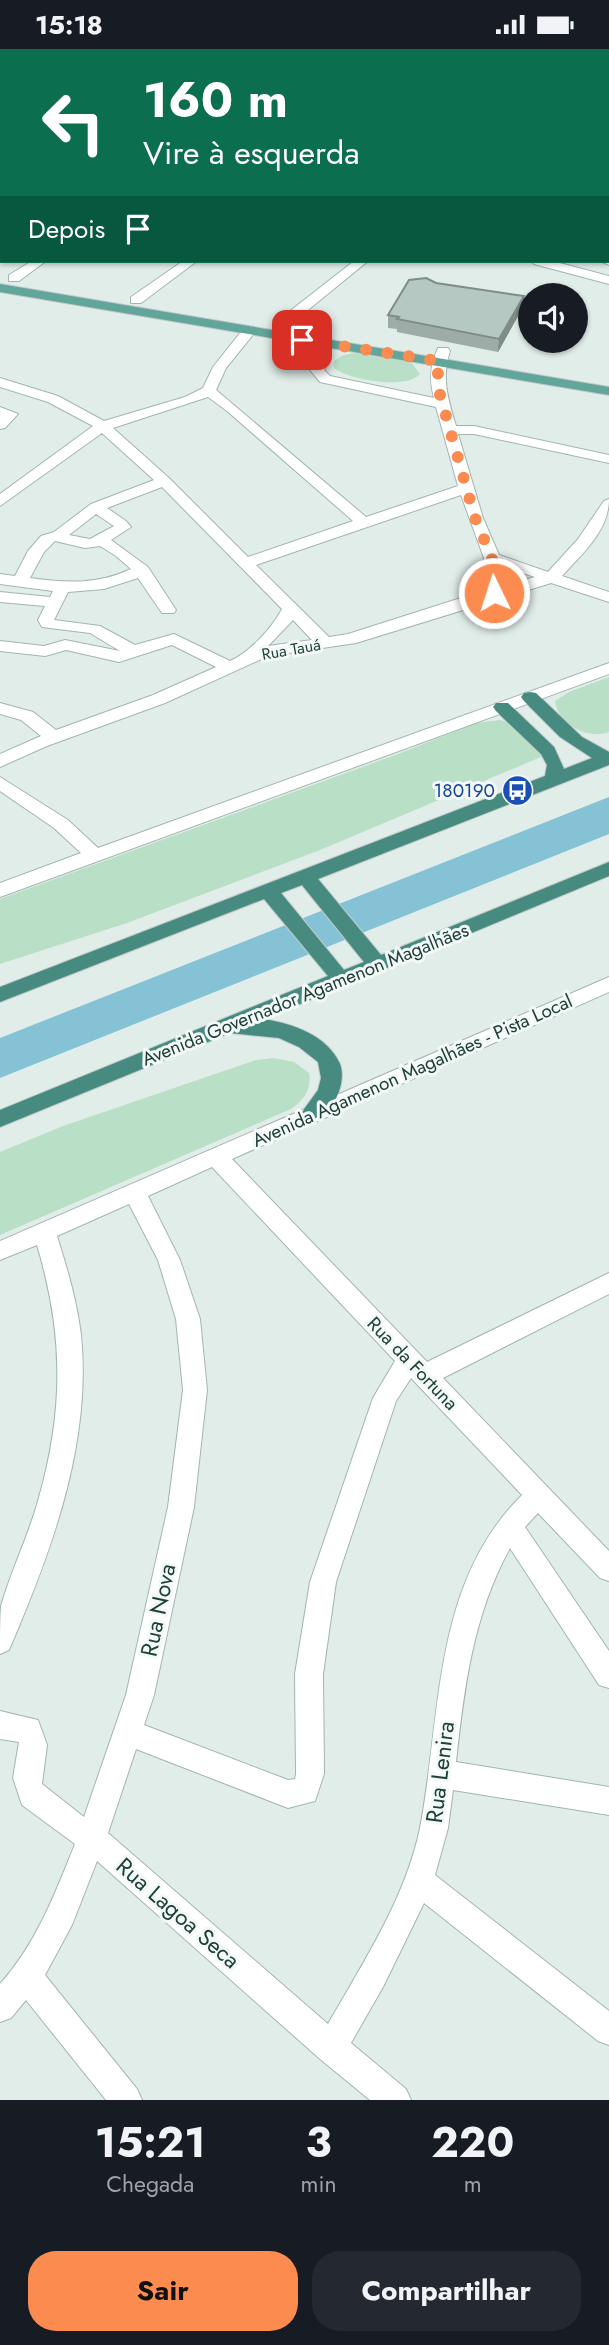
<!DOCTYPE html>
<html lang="pt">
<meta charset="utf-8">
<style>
body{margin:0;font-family:Jost,sans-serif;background:#242831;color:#f1f3f6;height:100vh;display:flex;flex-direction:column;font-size:26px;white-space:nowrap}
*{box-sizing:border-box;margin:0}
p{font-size:23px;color:#9ea1a6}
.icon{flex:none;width:38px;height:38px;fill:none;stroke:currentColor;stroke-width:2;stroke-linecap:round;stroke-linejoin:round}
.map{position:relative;height:2051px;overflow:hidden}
.panel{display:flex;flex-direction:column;background:#171b24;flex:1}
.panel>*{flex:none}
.banner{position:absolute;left:0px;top:0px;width:609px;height:214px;box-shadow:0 2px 5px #0004;background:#0b6e4f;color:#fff;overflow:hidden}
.controls{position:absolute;left:518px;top:234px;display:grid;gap:14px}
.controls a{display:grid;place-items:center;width:70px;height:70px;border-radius:50%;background:#171b24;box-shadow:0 2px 5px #0004;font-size:35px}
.pin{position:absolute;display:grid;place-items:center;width:60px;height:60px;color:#fff;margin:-30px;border-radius:14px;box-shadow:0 4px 10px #0006}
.me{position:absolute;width:77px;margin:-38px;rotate:356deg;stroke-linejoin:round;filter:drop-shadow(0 0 5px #0008)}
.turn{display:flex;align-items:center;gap:24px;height:147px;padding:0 28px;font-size:32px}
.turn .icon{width:91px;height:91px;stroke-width:2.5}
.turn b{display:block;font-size:49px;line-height:60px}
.then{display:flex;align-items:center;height:66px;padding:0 28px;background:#0003;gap:14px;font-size:26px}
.eta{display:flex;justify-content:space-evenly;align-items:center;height:119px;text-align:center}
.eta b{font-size:42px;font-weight:700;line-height:49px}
.button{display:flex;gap:14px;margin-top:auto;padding:14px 28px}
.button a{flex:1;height:80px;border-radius:28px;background:#fc8b50;color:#111;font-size:28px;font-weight:700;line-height:80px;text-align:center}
.button a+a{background:#242831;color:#f1f3f6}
.status{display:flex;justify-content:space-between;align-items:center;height:49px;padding:0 35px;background:#171b24;direction:ltr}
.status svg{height:19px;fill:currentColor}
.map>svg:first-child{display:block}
.green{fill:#b9e0c7}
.water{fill:#85c2d6}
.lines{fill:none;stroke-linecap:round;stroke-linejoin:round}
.minor-casing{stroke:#a3b5b1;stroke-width:2}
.tertiary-casing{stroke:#a3b5b1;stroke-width:2}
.primary-casing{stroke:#c1c9c8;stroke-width:2}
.trunk-casing{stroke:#c1c9c8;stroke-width:2}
.minor{fill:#fff;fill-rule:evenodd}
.tertiary{fill:#fff;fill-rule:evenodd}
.primary{fill:#62a69b;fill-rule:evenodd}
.trunk{fill:#468a80;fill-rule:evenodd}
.wall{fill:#9daca7}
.shaded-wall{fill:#7f8c88}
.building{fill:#b6c8c2;stroke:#7f8c88;stroke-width:2}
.route{stroke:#fc8b50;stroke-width:12;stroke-dasharray:0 21.6}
.labels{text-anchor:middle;stroke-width:6;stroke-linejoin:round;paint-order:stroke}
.far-street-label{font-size:16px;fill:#203f3a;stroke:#f2f9f6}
.transit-label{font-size:19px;fill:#164399;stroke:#f2f9f6;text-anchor:end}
.street-label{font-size:19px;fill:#203f3a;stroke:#f2f9f6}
.near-street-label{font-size:23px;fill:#203f3a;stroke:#f2f9f6}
</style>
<div class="status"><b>15:18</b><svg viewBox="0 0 49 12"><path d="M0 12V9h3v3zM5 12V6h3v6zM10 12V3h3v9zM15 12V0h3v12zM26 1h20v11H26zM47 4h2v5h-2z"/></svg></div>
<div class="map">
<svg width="609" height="2051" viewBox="0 0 609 2051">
<rect width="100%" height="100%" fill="#e1ede9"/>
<path class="green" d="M 354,304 L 411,313 L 420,325 C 407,341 349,331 334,319 L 334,312 L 343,306 Z
M 609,628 L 609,683 C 587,691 558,675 555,652 L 569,643 Z
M 500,671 L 511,674 L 542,706 L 541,708 L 320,801 L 127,874 L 0,915 L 0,850 L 398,705 L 476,674 Z
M 273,1009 L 294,1013 L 309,1024 C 312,1040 304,1051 291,1060 L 0,1186 L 0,1103 L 63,1077 L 256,1011 Z"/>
<path class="water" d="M 609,748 L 609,785 L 0,1029 L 0,989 Z"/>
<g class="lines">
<defs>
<path id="minor" d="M 58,0 L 74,0 L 75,2 L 59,2 Z
M 299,0 L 316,0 L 317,2 L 300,2 Z
M 358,0 L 369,0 L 357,2 Z
M 542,0 L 559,0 L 560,2 L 543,2 Z
M 607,21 L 609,21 L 607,28 Z
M 0,66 L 2,66 L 2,72 L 0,72 Z
M 607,68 L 609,68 L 609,74 L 607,74 Z
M 0,111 L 2,111 L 2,118 L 0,118 Z
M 607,131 L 609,131 L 609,139 L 607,138 Z
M 607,207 L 609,208 L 609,216 L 601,212 L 607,212 Z
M 32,212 L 46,212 L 19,232 L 9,232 L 9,226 Z
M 183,212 L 197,212 L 141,254 L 131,254 L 131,248 Z
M 354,212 L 368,212 L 286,279 L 276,279 L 276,273 Z
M 532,212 L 552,212 L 609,227 L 609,235 L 534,215 Z
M 249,278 L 256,282 L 226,319 L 216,341 L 366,468 L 458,437 L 436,358 L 320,333 L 310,321 L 318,307 L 328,307 L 330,310 L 324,321 L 330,327 L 434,349 C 429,331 430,316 438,299 L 448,299 L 450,302 C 441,329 448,350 456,377 L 474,377 L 609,406 L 609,414 L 474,385 L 458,385 L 483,469 L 499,506 L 548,523 L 578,490 L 604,452 L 609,450 C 609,482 582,505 562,527 L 609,543 L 609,553 L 551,534 L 356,594 L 268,607 L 165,654 L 47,697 L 0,718 L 0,705 L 41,687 L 21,671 L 0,665 L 0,654 L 33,663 L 56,681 L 153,646 L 216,618 L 172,596 L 119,613 L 66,601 L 45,607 L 0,602 L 0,592 L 44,597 L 65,591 L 120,602 L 90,584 L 42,578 L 38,571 L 45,557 L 0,553 L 0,543 L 50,548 L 53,542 L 0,535 L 0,525 L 15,527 L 28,502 L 41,487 L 54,483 L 91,455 L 154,431 L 102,384 L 0,457 L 0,445 L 93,377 L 48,353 L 0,338 L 0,329 L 58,347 L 104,372 L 185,348 L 203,339 L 213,318 L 244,279 ZM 208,348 L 227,362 L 353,472 L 248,508 L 169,429 L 113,379 ZM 162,438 L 282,560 C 272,579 249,604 230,612 L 174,585 L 135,596 L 100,577 L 54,571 L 68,543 L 104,540 L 138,529 L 162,564 L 174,564 L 176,561 L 148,518 L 111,491 L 131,478 L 126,472 L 107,459 ZM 461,446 L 484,509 L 486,541 L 348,585 L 329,588 L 256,516 ZM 96,465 L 114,477 L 90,490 L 69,486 ZM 55,492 L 85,499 L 100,497 L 116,507 L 131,520 C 97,536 66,534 30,529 L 44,503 ZM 500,517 L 535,528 L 502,537 ZM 293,571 L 312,591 L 268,597 Z
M 0,358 L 18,365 L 5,379 L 0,380 Z
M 609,614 L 609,625 L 0,848 L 0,834 L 81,804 L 54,779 L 0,742 L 0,728 L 68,771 L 98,799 Z
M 609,928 L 609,943 L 232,1110 L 427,1313 L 609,1224 L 609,1245 L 443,1329 L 609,1502 L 609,1532 L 600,1529 L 538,1464 L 525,1478 L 609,1602 L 609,1639 L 599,1636 L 510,1499 C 473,1566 464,1639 456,1713 L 609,1738 L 609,1766 L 453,1741 L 448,1779 L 435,1826 L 609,1962 L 609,1996 L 598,1992 L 424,1854 L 383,1938 L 351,1994 L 406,2040 L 411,2051 L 370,2051 L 320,2010 L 97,1812 L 72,1876 L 45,1926 L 137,2040 L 142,2051 L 106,2051 L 26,1951 L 11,1969 L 0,1973 L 0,1935 C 36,1895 55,1845 75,1795 L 22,1756 L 13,1729 L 19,1693 L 0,1690 L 0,1662 L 38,1671 L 47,1696 L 42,1735 L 84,1768 L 126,1646 L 168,1458 L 183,1341 L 176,1270 L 158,1211 L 129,1155 L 57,1187 C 67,1219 77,1252 81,1286 C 92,1395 51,1503 9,1601 L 0,1605 C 0,1590 0,1571 1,1557 C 11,1522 28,1488 38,1452 C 64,1362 64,1286 37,1196 L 0,1211 L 0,1192 ZM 212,1118 L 395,1312 L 373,1349 L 310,1533 L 295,1625 L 296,1725 L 295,1730 L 288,1731 L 144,1676 L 154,1646 L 194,1458 L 207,1341 L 200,1270 L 180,1211 L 148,1147 ZM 411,1329 L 522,1446 C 432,1535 442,1665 420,1779 C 406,1848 363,1914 328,1975 L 108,1784 L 136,1700 L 288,1759 L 315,1752 L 324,1725 L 323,1625 L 336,1533 L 396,1352 Z"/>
<path id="tertiary" d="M 75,0 L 87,0 L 74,2 Z
M 0,46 L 2,46 L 0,53 Z"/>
<path id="primary" d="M 0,235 L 609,338 L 609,346 L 0,243 Z"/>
<path id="trunk" d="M 530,643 L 536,644 L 582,688 L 609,703 L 609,716 L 318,830 L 381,906 L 609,813 L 609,827 L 264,970 C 293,975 327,986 340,1015 C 348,1035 329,1077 305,1069 L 302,1063 L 318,1041 L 321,1029 L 318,1013 L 299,998 L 279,989 L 230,984 L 0,1078 L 0,1061 L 328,927 L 264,850 L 0,953 L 0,938 L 545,727 L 547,716 L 541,705 L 496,662 L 493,658 L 496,654 L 508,654 L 554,698 L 564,720 L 592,709 L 560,688 L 524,652 L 521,648 L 524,644 ZM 302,836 L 364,913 L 344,921 L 281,844 Z"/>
</defs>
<use href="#minor" class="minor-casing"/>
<use href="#tertiary" class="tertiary-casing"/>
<use href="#primary" class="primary-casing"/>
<use href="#trunk" class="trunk-casing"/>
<use href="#minor" class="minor"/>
<use href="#tertiary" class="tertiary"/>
<use href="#primary" class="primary"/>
<use href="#trunk" class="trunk"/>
</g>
<path class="wall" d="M 436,234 L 524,247 L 522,260 L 498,303 L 397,283 L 397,280 L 388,279 L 388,266 Z"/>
<path class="shaded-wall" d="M 524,247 L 522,260 L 498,303 L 499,290 Z"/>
<path class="building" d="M 426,229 L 436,234 L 524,247 L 499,290 L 397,270 L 399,268 L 388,266 L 409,231 Z"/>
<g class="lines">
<path class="route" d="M 302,291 L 439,312 L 437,335 L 475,469 L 492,509 L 494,544"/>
</g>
<defs>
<symbol id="bus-disc" viewBox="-11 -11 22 22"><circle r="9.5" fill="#1a4fb4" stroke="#f2f9f6"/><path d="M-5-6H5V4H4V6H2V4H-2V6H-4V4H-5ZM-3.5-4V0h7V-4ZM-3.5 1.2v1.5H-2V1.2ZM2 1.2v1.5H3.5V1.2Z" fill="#fff"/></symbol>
</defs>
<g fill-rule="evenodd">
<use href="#bus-disc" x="500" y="724" width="35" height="35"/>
</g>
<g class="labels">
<g class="far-street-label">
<text transform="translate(291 600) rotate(-10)" y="6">Rua Tauá</text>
</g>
<g class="transit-label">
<text x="495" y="748">180190</text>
</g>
<g class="street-label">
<text transform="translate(305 945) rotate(-22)" y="7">Avenida Governador Agamenon Magalhães</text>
<text transform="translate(412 1021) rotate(-24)" y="7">Avenida Agamenon Magalhães - Pista Local</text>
<text transform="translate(413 1314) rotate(46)" y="7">Rua da Fortuna</text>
</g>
<g class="near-street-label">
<text transform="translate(158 1561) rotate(-78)" y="8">Rua Nova</text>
<text transform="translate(440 1723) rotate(-83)" y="8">Rua Lenira</text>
<text transform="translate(178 1864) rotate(41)" y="8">Rua Lagoa Seca</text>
</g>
</g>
</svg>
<div class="controls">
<a><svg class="icon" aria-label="sound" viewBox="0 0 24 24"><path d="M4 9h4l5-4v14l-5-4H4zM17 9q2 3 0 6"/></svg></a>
</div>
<div class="pin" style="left:302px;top:291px;background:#d93025"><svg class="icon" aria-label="arrive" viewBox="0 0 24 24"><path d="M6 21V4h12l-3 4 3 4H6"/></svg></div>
<svg class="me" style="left:494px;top:544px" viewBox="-20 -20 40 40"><circle r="17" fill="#fc8b50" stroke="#fff" stroke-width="3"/><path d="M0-11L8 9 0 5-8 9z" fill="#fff"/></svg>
<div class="banner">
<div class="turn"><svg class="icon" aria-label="left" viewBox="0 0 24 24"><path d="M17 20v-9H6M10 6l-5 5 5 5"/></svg><div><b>160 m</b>Vire à esquerda</div></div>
<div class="then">Depois<svg class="icon" aria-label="arrive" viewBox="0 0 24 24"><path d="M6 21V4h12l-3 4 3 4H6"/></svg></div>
</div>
</div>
<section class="panel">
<div class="eta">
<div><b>15:21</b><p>Chegada</p></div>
<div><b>3</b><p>min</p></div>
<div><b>220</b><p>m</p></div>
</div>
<div class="button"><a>Sair</a><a>Compartilhar</a></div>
</section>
